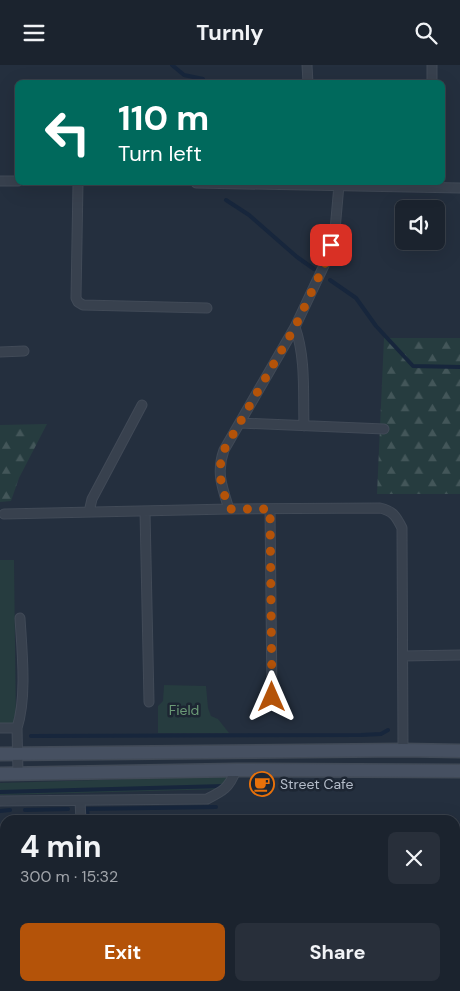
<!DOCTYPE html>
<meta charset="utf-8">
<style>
body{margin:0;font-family:"DM Sans",sans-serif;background:#282f3a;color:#f1f3f6;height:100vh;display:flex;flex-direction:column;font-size:19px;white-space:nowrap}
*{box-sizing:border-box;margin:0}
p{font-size:16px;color:#a0a4aa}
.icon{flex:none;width:28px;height:28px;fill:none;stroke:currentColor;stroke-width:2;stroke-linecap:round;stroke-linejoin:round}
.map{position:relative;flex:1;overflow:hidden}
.side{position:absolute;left:0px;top:750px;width:460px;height:176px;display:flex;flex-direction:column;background:#1b232e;border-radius:15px 15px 0 0;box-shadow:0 5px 20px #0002,0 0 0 1px #39404a}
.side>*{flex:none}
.top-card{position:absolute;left:15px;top:15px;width:430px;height:105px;border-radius:8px;box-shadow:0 5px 20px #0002,0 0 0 1px #39404a;background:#00695c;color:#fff;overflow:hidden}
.fabs{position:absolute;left:395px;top:135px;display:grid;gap:10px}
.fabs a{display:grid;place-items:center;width:50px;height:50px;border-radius:8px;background:#1b232e;box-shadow:0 5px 20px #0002,0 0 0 1px #39404a;font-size:25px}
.pin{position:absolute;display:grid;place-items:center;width:42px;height:42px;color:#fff;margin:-21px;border-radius:10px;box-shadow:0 2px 8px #0006}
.me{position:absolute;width:55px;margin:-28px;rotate:0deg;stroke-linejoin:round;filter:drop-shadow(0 0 4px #0008)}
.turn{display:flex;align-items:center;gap:18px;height:105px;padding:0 20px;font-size:22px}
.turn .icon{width:65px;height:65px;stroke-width:2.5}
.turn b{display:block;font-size:35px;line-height:42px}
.round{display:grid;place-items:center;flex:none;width:52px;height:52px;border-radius:8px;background:#282f3a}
.summary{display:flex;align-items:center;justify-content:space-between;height:85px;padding:0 20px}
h1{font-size:30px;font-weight:700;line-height:38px}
.cta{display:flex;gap:10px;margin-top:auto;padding:10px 20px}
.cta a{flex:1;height:58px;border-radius:8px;background:#b45309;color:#fff;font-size:20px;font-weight:700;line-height:58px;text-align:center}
.cta a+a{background:#282f3a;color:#f1f3f6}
header{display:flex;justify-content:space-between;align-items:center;height:65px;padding:0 20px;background:#1b232e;font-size:22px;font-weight:700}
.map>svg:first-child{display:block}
.grass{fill:url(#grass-dots)}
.forest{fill:url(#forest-firs)}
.green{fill:#263c3f}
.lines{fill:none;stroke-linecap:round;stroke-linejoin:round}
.stream{stroke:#17263c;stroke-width:4}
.street-casing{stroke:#414a57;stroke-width:11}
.secondary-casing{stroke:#414a57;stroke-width:15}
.street{stroke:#38414e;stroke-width:9}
.secondary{stroke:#465061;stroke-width:12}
.route{stroke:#b45309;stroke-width:9;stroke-dasharray:0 16.2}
.labels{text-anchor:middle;stroke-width:5;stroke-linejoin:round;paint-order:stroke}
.park-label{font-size:14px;fill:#6b9a76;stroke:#1d2633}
.poi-label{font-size:14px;fill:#b4bcc9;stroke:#1d2633;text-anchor:start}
</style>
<header><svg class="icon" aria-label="menu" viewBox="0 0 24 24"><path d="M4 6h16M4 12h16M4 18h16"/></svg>Turnly<svg class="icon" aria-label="search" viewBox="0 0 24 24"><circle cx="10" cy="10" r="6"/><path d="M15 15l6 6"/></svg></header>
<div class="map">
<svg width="460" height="926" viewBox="0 0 460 926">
<defs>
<pattern id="grass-dots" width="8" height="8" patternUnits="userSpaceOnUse" patternTransform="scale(1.25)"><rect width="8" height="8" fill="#263c3f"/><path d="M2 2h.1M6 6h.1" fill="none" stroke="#435659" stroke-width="1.8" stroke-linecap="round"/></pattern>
<pattern id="forest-firs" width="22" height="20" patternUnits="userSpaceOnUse" patternTransform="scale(1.25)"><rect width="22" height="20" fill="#263c3f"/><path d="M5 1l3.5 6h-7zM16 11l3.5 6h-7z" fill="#435659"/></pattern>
</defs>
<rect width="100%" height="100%" fill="#242f3e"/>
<path class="grass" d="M 0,847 L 5,847 L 5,921 L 36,921 L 36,926 L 2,926 Z"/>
<path class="forest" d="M 384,273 L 460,273 L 460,429 L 377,429 Z
M 47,359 L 19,413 L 11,436 L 0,437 L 0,360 Z
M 76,921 L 230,921 L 230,926 L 76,926 Z"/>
<path class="green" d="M 0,495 L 14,495 L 16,658 L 0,659 Z
M 164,620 L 206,621 L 208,643 L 211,651 L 218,654 L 229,668 L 158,668 L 158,641 L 163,636 Z
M 228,711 L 225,724 L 0,730 L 0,718 Z"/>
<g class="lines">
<path class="stream" d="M 172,0 L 184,10 L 203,14 L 204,18
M 226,135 L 249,150 L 297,192 L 314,204
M 330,215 L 356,233 L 376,261 L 413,301 L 460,302
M 31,671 L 361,670 L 381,669 L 388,665
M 0,727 L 225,721
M 25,745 L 68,744
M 0,746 L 10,745
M 88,755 L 87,744 L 216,742"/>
<defs>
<path id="street" d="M 307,0 L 308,18
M 432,18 L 432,0
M 0,116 L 18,116
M 78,118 L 76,233 L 78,237 L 83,240 L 207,243
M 196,118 L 460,123
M 295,262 C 306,293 303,329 304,361
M 0,287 L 24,286
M 240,358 L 384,364
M 229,444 C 222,422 216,407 224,385 L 295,262 L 329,190 L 335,165 L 339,120
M 270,444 L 272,632
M 145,446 L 149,637
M 89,447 L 92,434 L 142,340
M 4,449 L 229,444 L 380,443 C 393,446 396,451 402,463 L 403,685
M 403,591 L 460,590
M 0,663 L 17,663 C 27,632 22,586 20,553
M 17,663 L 18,708
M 0,736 L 207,734 C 223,726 229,723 236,705
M 80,736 L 81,755
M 455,786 L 460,786
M 387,926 L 387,921"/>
<path id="secondary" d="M 0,689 L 403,685 L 460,686
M 0,709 L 236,705 L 460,706"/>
</defs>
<use href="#street" class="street-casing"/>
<use href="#secondary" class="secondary-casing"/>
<use href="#street" class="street"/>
<use href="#secondary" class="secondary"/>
</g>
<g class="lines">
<path class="route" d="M 272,632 L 270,444 L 229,444 C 222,422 216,408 224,385 L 295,262 L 329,190 L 331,180"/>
</g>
<defs>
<symbol id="cafe-ring" viewBox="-11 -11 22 22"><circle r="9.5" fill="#1d2633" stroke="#e8710a" stroke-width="1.5"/><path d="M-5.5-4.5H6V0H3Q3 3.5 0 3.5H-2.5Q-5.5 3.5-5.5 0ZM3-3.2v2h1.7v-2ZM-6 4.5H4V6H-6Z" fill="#e8710a"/></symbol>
</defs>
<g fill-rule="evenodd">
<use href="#cafe-ring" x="248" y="705" width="28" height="28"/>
</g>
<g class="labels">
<g class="park-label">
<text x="184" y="650">Field</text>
</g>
<g class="poi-label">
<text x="280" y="724">Street Cafe</text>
</g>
</g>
</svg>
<div class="fabs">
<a><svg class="icon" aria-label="sound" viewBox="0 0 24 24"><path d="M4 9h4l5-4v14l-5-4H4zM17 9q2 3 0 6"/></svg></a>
</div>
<div class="pin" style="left:331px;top:180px;background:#d93025"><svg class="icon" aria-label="arrive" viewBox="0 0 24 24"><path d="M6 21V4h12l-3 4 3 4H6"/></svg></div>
<svg class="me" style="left:272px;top:632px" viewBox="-20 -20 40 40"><path d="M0-17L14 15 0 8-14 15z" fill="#b45309" stroke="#fff" stroke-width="4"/></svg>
<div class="top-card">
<div class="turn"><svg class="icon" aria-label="left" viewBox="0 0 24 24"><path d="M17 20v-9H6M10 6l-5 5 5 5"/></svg><div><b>110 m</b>Turn left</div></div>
</div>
<section class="side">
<div class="summary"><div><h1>4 min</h1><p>300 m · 15:32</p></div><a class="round"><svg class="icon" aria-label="close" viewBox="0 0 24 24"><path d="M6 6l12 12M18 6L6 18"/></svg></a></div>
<div class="cta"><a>Exit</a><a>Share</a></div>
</section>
</div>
